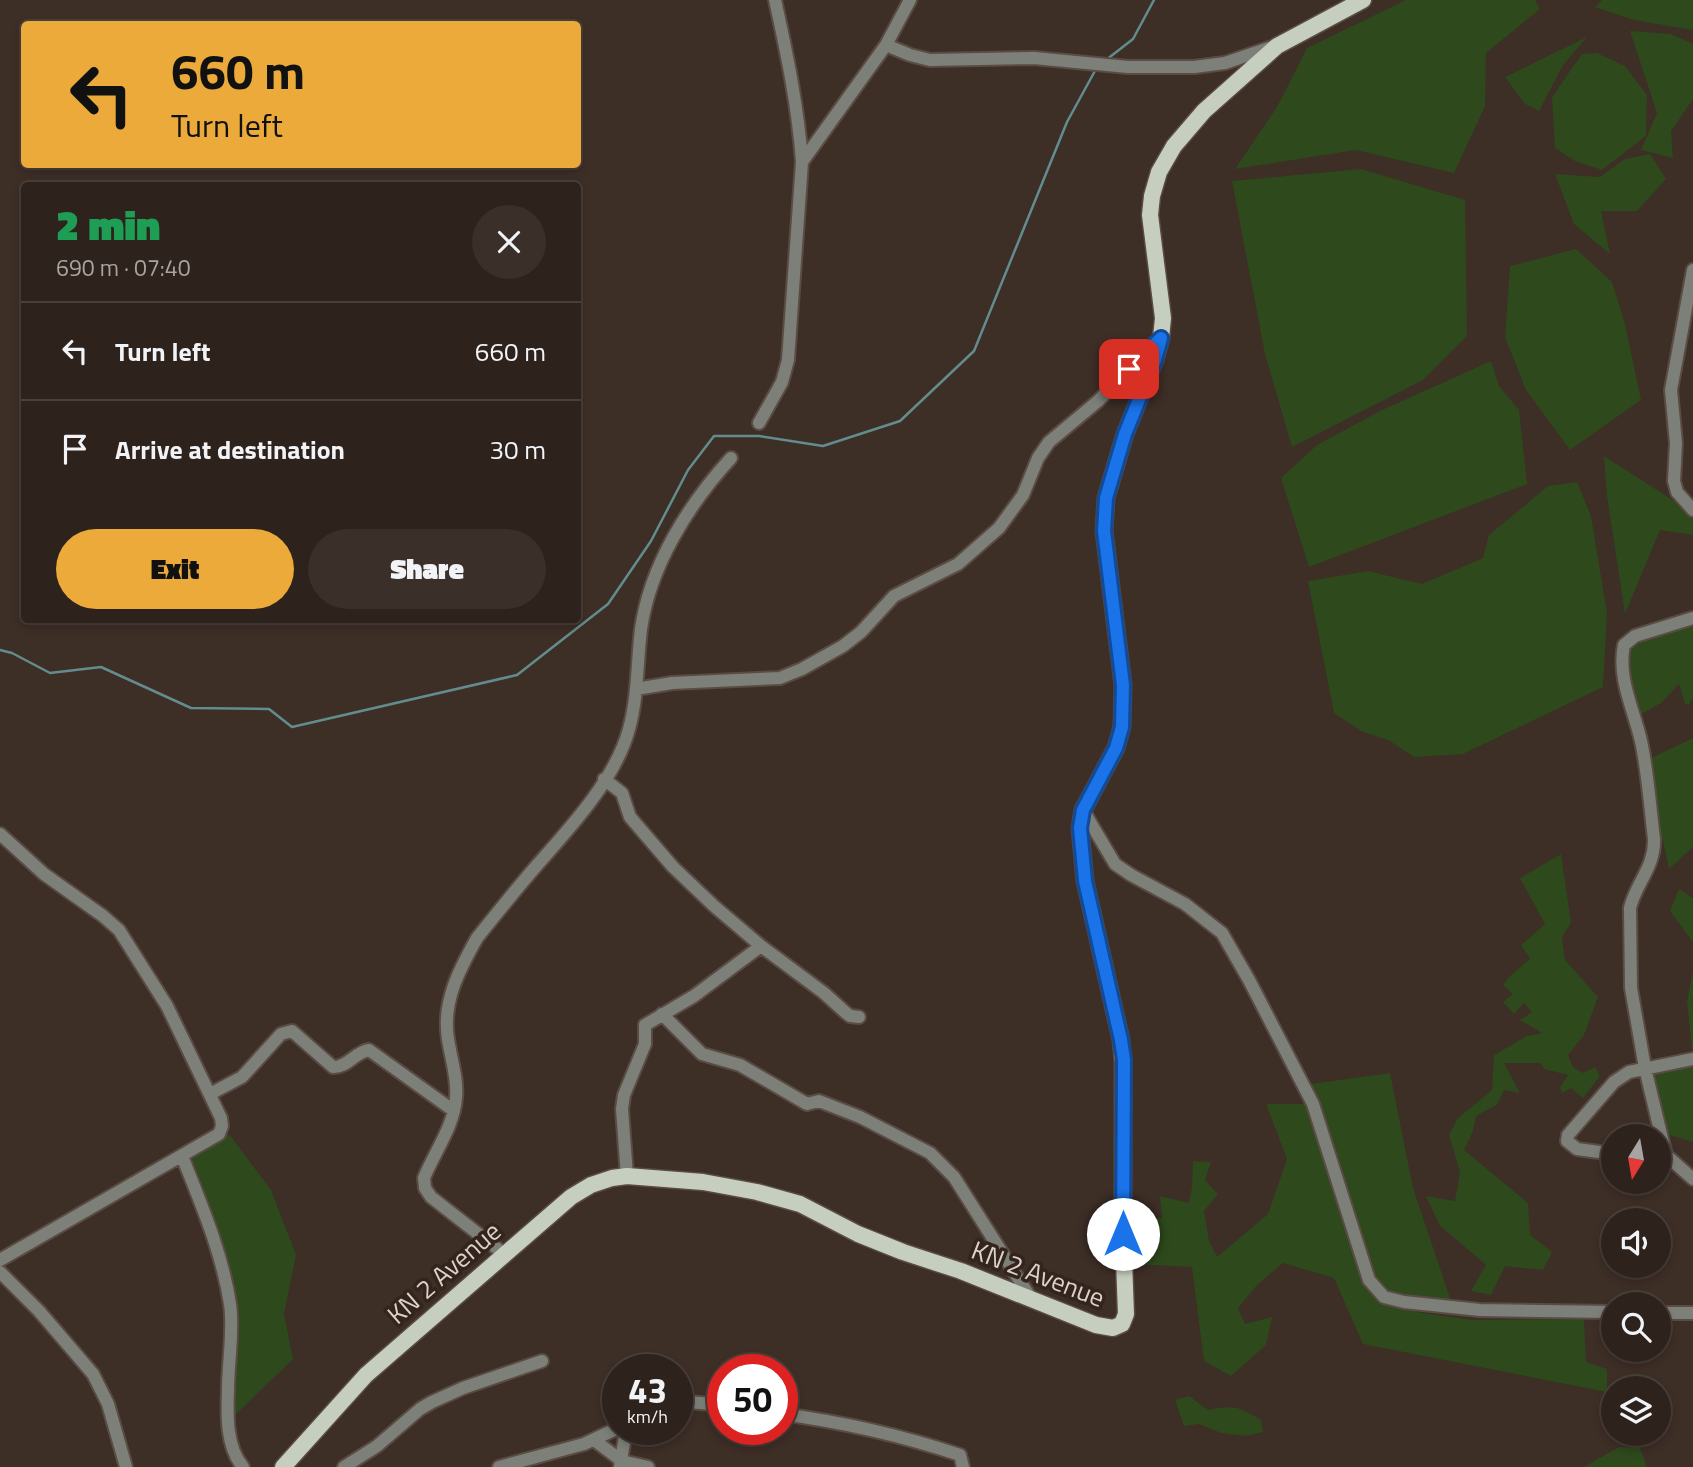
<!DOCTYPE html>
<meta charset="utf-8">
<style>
body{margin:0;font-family:"Titillium Web",sans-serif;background:#3a2f29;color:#f1f3f6;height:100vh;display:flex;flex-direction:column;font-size:26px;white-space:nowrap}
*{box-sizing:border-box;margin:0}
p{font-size:23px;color:#a7a4a3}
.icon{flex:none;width:38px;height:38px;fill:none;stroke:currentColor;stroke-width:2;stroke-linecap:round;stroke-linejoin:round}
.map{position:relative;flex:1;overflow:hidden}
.details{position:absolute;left:21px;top:182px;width:560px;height:441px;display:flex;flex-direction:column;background:#2e221c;border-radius:7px;box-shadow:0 4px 10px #0003,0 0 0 2px #493f3b}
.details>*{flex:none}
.banner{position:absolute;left:21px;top:21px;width:560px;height:147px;border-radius:7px;box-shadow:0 4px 10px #0003,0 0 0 2px #493f3b;background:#ebaa39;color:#111;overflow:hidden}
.needle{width:46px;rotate:191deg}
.controls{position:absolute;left:1601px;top:1124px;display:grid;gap:14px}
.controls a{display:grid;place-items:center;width:70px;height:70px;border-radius:50%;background:#2e221c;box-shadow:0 4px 10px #0003,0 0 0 2px #493f3b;font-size:35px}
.speed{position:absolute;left:602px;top:1354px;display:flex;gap:14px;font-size:35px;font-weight:700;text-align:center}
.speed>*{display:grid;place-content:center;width:91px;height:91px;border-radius:50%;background:#2e221c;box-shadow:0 4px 10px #0003,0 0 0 2px #493f3b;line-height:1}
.speed small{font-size:18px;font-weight:400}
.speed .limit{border:10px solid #d22;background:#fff;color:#111}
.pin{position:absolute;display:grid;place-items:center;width:60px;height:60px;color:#fff;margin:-30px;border-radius:14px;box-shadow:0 4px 10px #0006}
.me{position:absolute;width:77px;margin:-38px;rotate:0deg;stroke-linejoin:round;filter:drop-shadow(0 0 5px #0008)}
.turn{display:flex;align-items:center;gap:24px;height:147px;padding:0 35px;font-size:32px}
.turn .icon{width:91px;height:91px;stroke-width:2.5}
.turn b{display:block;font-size:49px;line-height:60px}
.round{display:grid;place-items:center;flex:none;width:74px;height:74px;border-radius:37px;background:#3a2f29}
.head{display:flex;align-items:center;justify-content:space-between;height:119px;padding:0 35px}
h1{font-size:42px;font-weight:800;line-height:52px;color:#1e9e55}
.button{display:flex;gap:14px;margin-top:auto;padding:14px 35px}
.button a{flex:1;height:80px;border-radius:42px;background:#ebaa39;color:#111;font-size:28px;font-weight:800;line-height:80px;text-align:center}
.button a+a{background:#3a2f29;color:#f1f3f6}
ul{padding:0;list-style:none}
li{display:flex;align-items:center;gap:21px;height:98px;padding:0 35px;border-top:2px solid #493f3b}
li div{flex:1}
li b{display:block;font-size:26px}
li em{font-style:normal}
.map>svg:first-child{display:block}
.green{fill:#2e491c}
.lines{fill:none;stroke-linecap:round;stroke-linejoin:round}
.stream{stroke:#638c8e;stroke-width:2.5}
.minor-casing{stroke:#5a4b44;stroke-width:16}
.major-casing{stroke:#5a4b44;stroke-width:19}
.minor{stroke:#7c8079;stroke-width:12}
.major{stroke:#c6cfbf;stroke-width:16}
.route-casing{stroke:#114b97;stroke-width:18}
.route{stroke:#1a73e8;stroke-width:12}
.labels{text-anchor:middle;stroke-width:7;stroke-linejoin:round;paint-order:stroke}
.street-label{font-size:26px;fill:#dcd1cc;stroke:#33241c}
</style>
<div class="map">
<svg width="1693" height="1467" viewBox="0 0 1693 1467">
<rect width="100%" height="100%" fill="#3d2e26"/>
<path class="green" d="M 1406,0 L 1535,0 L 1540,9 L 1486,53 L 1485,106 L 1454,173 L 1356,150 L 1235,169 L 1277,107 L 1307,48 Z
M 1602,0 L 1693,0 L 1693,30 L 1634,20 L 1595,7 Z
M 1630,31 L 1671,34 L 1693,44 L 1693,99 L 1671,131 L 1673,158 L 1641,150 L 1657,113 Z
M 1587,37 L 1563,65 L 1539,111 L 1525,104 L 1505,77 Z
M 1597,53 L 1625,66 L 1647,95 L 1646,136 L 1602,170 L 1575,161 L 1555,148 L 1552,97 L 1582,54 Z
M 1650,154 L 1666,179 L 1637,211 L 1601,211 L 1610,254 L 1574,224 L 1555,174 L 1600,177 L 1625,159 Z
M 1361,169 L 1465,200 L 1467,336 L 1423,380 L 1292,447 L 1265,354 L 1232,181 Z
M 1576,249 L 1612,282 L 1625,324 L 1641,400 L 1570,450 L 1526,390 L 1505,337 L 1510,266 Z
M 1491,361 L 1499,386 L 1519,410 L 1527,484 L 1309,567 L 1281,478 L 1317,445 L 1380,411 Z
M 1604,456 L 1693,513 L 1693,535 L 1660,530 L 1625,614 L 1607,496 Z
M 1577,482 L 1591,516 L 1607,613 L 1603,687 L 1463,754 L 1414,757 L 1388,740 L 1363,732 L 1334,713 L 1308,581 L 1368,571 L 1422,584 L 1483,558 L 1489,535 L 1548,486 Z
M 1693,618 L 1693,697 L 1689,705 L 1685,704 L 1679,684 L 1661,703 L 1637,716 L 1624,657 L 1638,635 Z
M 1693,738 L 1693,847 L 1669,869 L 1645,761 Z
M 1561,854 L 1571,923 L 1562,937 L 1565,960 L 1598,997 L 1584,1035 L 1568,1055 L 1573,1067 L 1583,1073 L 1595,1067 L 1600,1076 L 1583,1098 L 1571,1088 L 1562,1093 L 1560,1087 L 1568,1075 L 1544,1069 L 1541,1063 L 1504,1063 L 1520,1093 L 1504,1090 L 1497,1105 L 1476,1116 L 1473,1131 L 1464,1150 L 1528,1203 L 1530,1235 L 1552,1252 L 1543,1270 L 1505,1266 L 1491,1295 L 1471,1291 L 1486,1265 L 1440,1226 L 1426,1196 L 1455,1201 L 1460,1172 L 1449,1135 L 1458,1118 L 1492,1090 L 1494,1055 L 1527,1036 L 1542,1033 L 1520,1020 L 1532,1012 L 1524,1003 L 1514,1014 L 1503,1002 L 1513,994 L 1503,985 L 1510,976 L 1530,959 L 1521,945 L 1545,924 L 1520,878 Z
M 1679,889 L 1693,898 L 1693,942 L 1670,911 Z
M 1693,971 L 1693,1059 L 1687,1001 Z
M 1693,1065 L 1693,1142 L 1663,1133 L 1647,1075 Z
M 1390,1073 L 1413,1188 L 1453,1307 L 1380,1292 L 1417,1312 L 1472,1320 L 1584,1319 L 1586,1362 L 1607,1369 L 1607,1392 L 1363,1344 L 1334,1278 L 1283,1263 L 1257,1285 L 1238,1308 L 1245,1324 L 1272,1317 L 1266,1345 L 1231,1376 L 1204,1361 L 1192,1267 L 1132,1264 L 1131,1217 L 1162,1218 L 1160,1196 L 1189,1203 L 1192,1187 L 1193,1161 L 1211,1162 L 1205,1180 L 1218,1194 L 1204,1211 L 1209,1241 L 1217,1257 L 1268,1214 L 1287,1159 L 1266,1104 L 1311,1104 L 1304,1085 Z
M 229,1134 L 271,1190 L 296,1255 L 284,1314 L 293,1359 L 233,1417 L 236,1307 L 186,1156 Z
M 1189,1396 L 1208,1410 C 1234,1405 1238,1406 1261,1420 L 1263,1432 L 1246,1436 L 1221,1433 L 1199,1424 L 1184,1426 L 1175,1400 Z
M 1619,1447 L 1640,1448 L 1647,1467 L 1584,1467 Z"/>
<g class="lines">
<path class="stream" d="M 1106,60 L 1133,39 L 1154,0
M 0,650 L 12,653 L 50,673 L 101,667 L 191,708 L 269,709 L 292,727 L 517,675 L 608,604 L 651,541 L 688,470 L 714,436 L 759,436 L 823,446 L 900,421 L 974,351 L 1067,122 L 1096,69"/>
<defs>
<path id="minor" d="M 775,0 C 787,54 798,107 802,162
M 886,45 L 910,55 L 930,60 L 1034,58 L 1128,67 L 1194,67 L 1225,63 L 1272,47
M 1693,270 L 1671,390 L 1676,443 L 1674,481 L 1677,492 L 1693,510
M 759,423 L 782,382 L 788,360 L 802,162 L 886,45 L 910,0
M 636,689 L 672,683 L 780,678 L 802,669 L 843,646 L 861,632 L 894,596 L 958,564 L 999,528 L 1023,495 L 1038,458 L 1049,442 L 1098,401 L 1160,338
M 604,779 L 622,793 L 630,817 L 673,867 L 714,906 L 761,946 L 824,993 L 845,1012 L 850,1016 L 859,1017
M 1083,810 L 1115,864 L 1131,875 L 1185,904 L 1222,933 L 1249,980 L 1313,1104 L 1369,1280 L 1384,1297 L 1404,1302 L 1480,1310 L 1614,1312
M 0,834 L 44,874 L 103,916 L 119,930 L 167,1006 L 221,1118 L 222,1126 L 219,1134 L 0,1260
M 662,1014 L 702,1054 L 740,1065 L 807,1104 L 819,1101 L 860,1117 L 930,1153 L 954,1177 L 1030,1297
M 210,1094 L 242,1077 L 281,1034 L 292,1031 L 333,1067 C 347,1068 355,1052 369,1050 L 454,1111
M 1614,1154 L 1577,1149 L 1567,1141 L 1568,1135 L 1614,1082 L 1629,1072 L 1693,1059
M 1659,1155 L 1666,1155 L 1693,1179
M 1666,1155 L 1645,1068 L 1631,988 L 1630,908 C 1636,883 1655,867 1654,839 C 1650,807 1648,773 1641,741 C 1634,710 1617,678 1624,645 L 1635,636 L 1693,618
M 182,1156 C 201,1204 222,1252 230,1304 C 234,1329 228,1363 228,1390 C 227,1415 226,1447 243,1467
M 627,1176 L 622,1109 L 624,1095 L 645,1044 L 645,1025 L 694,996 L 761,946
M 504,1254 L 431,1197 L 425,1188 L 424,1178 C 434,1153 454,1126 456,1098 C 458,1079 451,1059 448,1039 C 442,1002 459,970 477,938 C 497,913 517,888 538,864 C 571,827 616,778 629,729 C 638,697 637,662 641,629 C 650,566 688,505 731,458
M 0,1272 L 39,1311 L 93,1374 L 108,1404 L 126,1467
M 1659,1313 L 1693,1313
M 677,1401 L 723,1405
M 782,1414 C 842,1422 903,1436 960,1455 L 963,1467
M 594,1440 L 622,1461 L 648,1467
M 344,1467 L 377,1446 L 420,1409 L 432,1402 L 463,1388 L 542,1361
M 499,1467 L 584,1444 L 618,1428
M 620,1467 L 626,1430"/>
<path id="major" d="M 283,1467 L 366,1375 L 571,1197 L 591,1185 L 612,1178 L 627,1176 L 703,1182 L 757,1192 L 800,1204 L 858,1234 L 903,1252 L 961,1271 L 1096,1325 L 1113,1328 L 1122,1324 L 1126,1314 L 1123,1234 L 1123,1061 L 1121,1040 L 1085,881 L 1080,828 L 1083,810 L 1116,748 L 1122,727 L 1123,685 L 1104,531 L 1106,498 L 1125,434 L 1155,360 L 1161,338 L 1163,318 L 1150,215 L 1152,196 L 1159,172 L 1174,146 L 1204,111 L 1277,46 L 1363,0"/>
</defs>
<use href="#minor" class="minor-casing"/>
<use href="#major" class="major-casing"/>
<use href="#minor" class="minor"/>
<use href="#major" class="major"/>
</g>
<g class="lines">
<defs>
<path id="route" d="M 1123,1234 L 1124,1060 L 1121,1040 L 1085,881 L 1080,828 L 1083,810 L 1116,748 L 1122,727 L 1123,685 L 1104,531 L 1106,498 L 1125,434 L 1155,360 L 1161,338 L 1129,369"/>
</defs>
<use href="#route" class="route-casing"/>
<use href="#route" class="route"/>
</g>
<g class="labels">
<g class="street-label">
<text transform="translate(444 1273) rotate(-41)" y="9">KN 2 Avenue</text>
<text transform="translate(1038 1274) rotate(21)" y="9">KN 2 Avenue</text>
</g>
</g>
</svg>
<div class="controls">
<a><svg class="needle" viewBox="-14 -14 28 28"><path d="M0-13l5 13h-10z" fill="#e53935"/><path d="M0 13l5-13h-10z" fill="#a7a4a3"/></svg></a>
<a><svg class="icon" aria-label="sound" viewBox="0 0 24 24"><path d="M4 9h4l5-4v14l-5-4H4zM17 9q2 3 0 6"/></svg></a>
<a><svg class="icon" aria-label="search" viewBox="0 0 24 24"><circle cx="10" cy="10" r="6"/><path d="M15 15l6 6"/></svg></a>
<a><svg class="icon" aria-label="layers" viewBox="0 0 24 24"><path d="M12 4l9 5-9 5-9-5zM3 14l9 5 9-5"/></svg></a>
</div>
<div class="speed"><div>43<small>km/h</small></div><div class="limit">50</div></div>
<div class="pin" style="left:1129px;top:369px;background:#d93025"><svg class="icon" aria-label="arrive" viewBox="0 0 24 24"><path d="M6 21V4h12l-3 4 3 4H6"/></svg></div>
<svg class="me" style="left:1123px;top:1234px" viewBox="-20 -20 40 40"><circle r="19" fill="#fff"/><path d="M0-13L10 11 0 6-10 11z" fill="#1a73e8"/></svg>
<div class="banner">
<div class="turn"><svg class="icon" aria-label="left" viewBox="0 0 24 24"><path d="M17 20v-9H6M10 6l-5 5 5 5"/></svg><div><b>660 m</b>Turn left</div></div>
</div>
<section class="details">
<div class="head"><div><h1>2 min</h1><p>690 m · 07:40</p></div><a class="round"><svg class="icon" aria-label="close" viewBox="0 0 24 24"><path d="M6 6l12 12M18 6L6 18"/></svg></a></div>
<ul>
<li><svg class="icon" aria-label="left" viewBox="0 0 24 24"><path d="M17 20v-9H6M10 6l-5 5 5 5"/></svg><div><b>Turn left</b></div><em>660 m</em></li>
<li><svg class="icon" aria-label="arrive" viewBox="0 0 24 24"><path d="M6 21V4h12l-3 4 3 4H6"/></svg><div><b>Arrive at destination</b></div><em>30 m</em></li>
</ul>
<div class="button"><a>Exit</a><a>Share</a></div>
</section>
</div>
